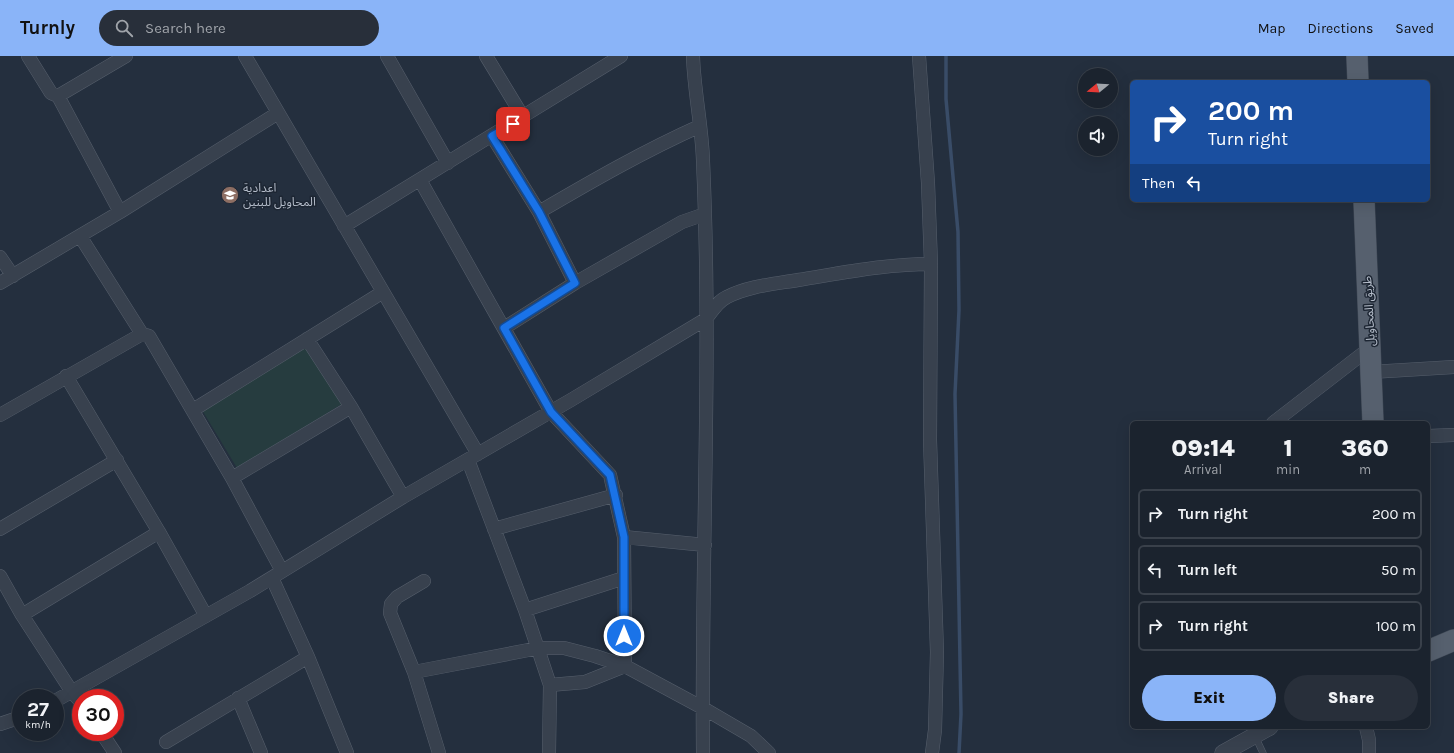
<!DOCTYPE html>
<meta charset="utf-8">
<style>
body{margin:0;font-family:Karla,"Noto Sans Arabic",sans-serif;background:#282f3a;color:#f1f3f6;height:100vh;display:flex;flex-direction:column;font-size:15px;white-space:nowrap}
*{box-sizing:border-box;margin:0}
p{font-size:13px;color:#a0a4aa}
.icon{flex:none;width:22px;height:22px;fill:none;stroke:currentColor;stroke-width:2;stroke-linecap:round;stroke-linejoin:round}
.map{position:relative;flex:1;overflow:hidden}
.details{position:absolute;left:1130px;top:365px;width:300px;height:308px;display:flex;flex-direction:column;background:#1b232e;border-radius:6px;box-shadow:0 4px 16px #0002,0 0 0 1px #39404a}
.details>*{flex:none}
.banner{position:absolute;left:1130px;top:24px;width:300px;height:122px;border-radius:6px;box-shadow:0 4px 16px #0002,0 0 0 1px #39404a;background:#1a4fa0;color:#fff;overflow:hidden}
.needle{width:26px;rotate:252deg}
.tools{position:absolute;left:1078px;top:12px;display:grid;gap:8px}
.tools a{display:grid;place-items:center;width:40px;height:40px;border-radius:50%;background:#1b232e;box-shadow:0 4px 16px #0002,0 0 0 1px #39404a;font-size:20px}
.speed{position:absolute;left:12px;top:633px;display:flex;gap:8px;font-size:20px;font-weight:700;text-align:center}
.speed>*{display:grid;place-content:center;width:52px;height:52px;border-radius:50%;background:#1b232e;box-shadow:0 4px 16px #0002,0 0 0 1px #39404a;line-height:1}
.speed small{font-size:10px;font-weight:400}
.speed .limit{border:6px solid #d22;background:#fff;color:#111}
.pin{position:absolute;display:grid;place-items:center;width:34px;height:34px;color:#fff;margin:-17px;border-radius:8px;box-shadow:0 2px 6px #0006}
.me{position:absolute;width:44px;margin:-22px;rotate:0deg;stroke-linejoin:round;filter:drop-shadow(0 0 3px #0008)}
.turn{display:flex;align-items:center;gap:14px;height:84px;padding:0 12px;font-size:18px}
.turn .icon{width:52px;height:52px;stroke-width:2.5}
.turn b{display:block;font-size:28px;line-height:34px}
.then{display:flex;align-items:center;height:38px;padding:0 12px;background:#0003;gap:8px;font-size:15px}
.eta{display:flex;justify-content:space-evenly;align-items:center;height:68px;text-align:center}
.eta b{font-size:24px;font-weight:800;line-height:28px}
.cta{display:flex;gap:8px;margin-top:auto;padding:8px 12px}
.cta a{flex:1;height:46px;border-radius:24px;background:#8ab4f8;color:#111;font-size:16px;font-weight:800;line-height:46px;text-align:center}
.cta a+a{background:#282f3a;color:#f1f3f6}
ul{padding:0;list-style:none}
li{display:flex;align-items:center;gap:12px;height:50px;margin:0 8px 6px;padding:0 4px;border:2px solid #39404a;border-radius:6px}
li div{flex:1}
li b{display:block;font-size:15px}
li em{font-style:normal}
header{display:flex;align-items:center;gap:24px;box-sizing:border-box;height:56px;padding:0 20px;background:#8ab4f8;color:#111}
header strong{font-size:19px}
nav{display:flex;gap:22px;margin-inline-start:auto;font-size:14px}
.search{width:280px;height:36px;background:#282f3a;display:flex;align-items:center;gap:10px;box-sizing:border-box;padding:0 14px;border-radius:22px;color:#a0a4aa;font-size:15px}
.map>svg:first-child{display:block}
.green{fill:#263c3f}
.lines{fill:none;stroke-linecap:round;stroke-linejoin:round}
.stream{stroke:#394c67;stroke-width:3.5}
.service-casing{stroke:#565f6c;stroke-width:7}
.minor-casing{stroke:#565f6c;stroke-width:14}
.tertiary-casing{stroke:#565f6c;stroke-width:17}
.primary-casing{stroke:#414a57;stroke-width:22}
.service{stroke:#38414e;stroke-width:6}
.minor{stroke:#38414e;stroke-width:13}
.tertiary{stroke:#38414e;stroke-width:16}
.primary{stroke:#56606e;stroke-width:21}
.route-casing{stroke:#114b97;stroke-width:10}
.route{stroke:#1a73e8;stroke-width:7}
.labels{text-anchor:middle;stroke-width:3;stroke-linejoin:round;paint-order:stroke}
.poi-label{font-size:12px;fill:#b4bcc9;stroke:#1d2633;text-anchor:start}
.street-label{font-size:12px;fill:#b4bcc9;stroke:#1d2633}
</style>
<header>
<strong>Turnly</strong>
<div class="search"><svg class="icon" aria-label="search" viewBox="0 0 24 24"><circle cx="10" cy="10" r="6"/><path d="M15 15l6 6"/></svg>Search here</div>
<nav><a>Map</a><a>Directions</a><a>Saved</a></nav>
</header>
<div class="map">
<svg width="1454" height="697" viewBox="0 0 1454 697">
<rect width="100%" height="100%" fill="#242f3e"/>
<path class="green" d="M 307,290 L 342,348 L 237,412 L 202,354 Z"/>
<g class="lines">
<path class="stream" d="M 946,0 L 946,43 L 958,176 L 959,254 L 955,338 L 961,658 L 959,697"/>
<defs>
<path id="service" d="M 1255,680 L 1263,697"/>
<path id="minor" d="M 28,0 L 51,37 L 58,40 L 126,0
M 245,0 L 478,398
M 387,0 L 448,107
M 486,0 L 523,61
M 693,0 C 694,35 702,70 703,105 C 712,302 701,499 703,697
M 919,0 L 928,127 L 931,208 L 930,384 L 937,596 L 935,674 L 932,697
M 58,40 L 120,156
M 492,80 L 539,156 L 575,227 L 504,272
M 420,124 L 551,356 L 610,419 L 624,481 L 625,610 L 585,626 L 550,629
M 539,156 C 592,125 644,95 700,70
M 344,170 L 621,0
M 80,180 L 142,278
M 0,201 L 13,220
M 0,227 L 120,156 L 278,57
M 575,227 L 682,166 L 705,158
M 307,283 L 351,351 L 403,441
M 1371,316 L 1454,311
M 66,320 L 159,476 L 206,560
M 193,354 L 383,236
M 0,359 L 142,278 L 149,280 L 232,422 L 282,515
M 1273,367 L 1370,292
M 1428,380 L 1454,379
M 468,404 L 525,554 L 550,629 L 549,697
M 232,422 L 351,351
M 0,473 L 117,404
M 494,473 L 616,439
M 624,481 L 705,489
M 0,520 L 22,559 L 72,636 L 81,646
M 272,522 L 308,601 L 347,697
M 424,525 L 397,541 L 391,548 L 390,557 L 414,616 L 439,697
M 525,554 L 624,522
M 22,559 L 159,476
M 414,616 L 539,592 L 564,592 L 595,600 L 625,610 L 703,652 L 751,680 L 769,697
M 238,642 L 261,697
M 55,645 L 250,535 L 403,441 L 571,344 L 706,263 C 712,255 718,245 727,241 C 748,230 774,228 798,224 C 842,217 886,208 931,208
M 0,668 L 21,661
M 1366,671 L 1369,684 L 1369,697
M 101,676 L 115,697
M 166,686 L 308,601"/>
<path id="tertiary" d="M 1223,697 L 1270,671"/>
<path id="primary" d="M 1357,0 L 1358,26
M 1364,144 L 1373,367
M 1428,595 L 1454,584"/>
</defs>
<use href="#service" class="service-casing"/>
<use href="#minor" class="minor-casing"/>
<use href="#tertiary" class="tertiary-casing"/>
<use href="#primary" class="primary-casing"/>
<use href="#service" class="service"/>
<use href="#minor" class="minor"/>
<use href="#tertiary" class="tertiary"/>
<use href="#primary" class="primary"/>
</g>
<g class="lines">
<defs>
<path id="route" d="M 513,68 L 492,80 L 539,156 L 575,227 L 504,272 L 551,356 L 610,419 L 624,481 L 624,580"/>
</defs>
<use href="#route" class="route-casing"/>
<use href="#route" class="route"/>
</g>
<defs>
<symbol id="school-disc" viewBox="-11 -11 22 22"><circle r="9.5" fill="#8d6e63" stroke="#1d2633"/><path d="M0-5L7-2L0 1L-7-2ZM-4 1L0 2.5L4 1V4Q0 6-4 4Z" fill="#fff"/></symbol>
</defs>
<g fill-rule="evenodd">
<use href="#school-disc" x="220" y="129" width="20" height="20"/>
</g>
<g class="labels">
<g class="poi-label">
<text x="243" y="136">اعدادية<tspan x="243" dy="14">المحاويل للبنين</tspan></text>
</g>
<g class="street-label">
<text transform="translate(1369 255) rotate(-93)" y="4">طريق المحاويل</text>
</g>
</g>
</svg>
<div class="tools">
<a><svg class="needle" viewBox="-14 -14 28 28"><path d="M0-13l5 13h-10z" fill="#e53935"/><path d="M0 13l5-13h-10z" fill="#a0a4aa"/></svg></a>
<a><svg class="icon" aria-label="sound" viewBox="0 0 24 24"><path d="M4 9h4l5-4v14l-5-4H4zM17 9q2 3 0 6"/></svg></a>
</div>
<div class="speed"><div>27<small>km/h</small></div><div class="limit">30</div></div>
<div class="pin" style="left:513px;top:68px;background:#d93025"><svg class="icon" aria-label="arrive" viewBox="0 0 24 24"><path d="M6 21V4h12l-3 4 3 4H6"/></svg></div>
<svg class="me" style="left:624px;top:580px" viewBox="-20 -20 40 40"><circle r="17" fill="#1a73e8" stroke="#fff" stroke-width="3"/><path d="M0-11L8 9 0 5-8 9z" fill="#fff"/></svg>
<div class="banner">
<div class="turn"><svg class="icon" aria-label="right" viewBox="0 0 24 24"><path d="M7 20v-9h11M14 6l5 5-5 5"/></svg><div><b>200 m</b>Turn right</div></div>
<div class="then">Then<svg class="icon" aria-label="left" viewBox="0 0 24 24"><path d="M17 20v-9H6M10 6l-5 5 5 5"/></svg></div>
</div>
<section class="details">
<div class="eta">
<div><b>09:14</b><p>Arrival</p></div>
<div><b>1</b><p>min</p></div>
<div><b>360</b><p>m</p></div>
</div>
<ul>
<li><svg class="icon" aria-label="right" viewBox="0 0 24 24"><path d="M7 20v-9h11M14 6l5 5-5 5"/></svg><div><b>Turn right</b></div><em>200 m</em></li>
<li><svg class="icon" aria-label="left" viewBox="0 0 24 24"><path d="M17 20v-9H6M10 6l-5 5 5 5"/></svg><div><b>Turn left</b></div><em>50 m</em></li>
<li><svg class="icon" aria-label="right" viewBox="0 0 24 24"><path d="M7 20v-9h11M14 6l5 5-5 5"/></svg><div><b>Turn right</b></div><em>100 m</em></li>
</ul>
<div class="cta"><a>Exit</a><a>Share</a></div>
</section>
</div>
